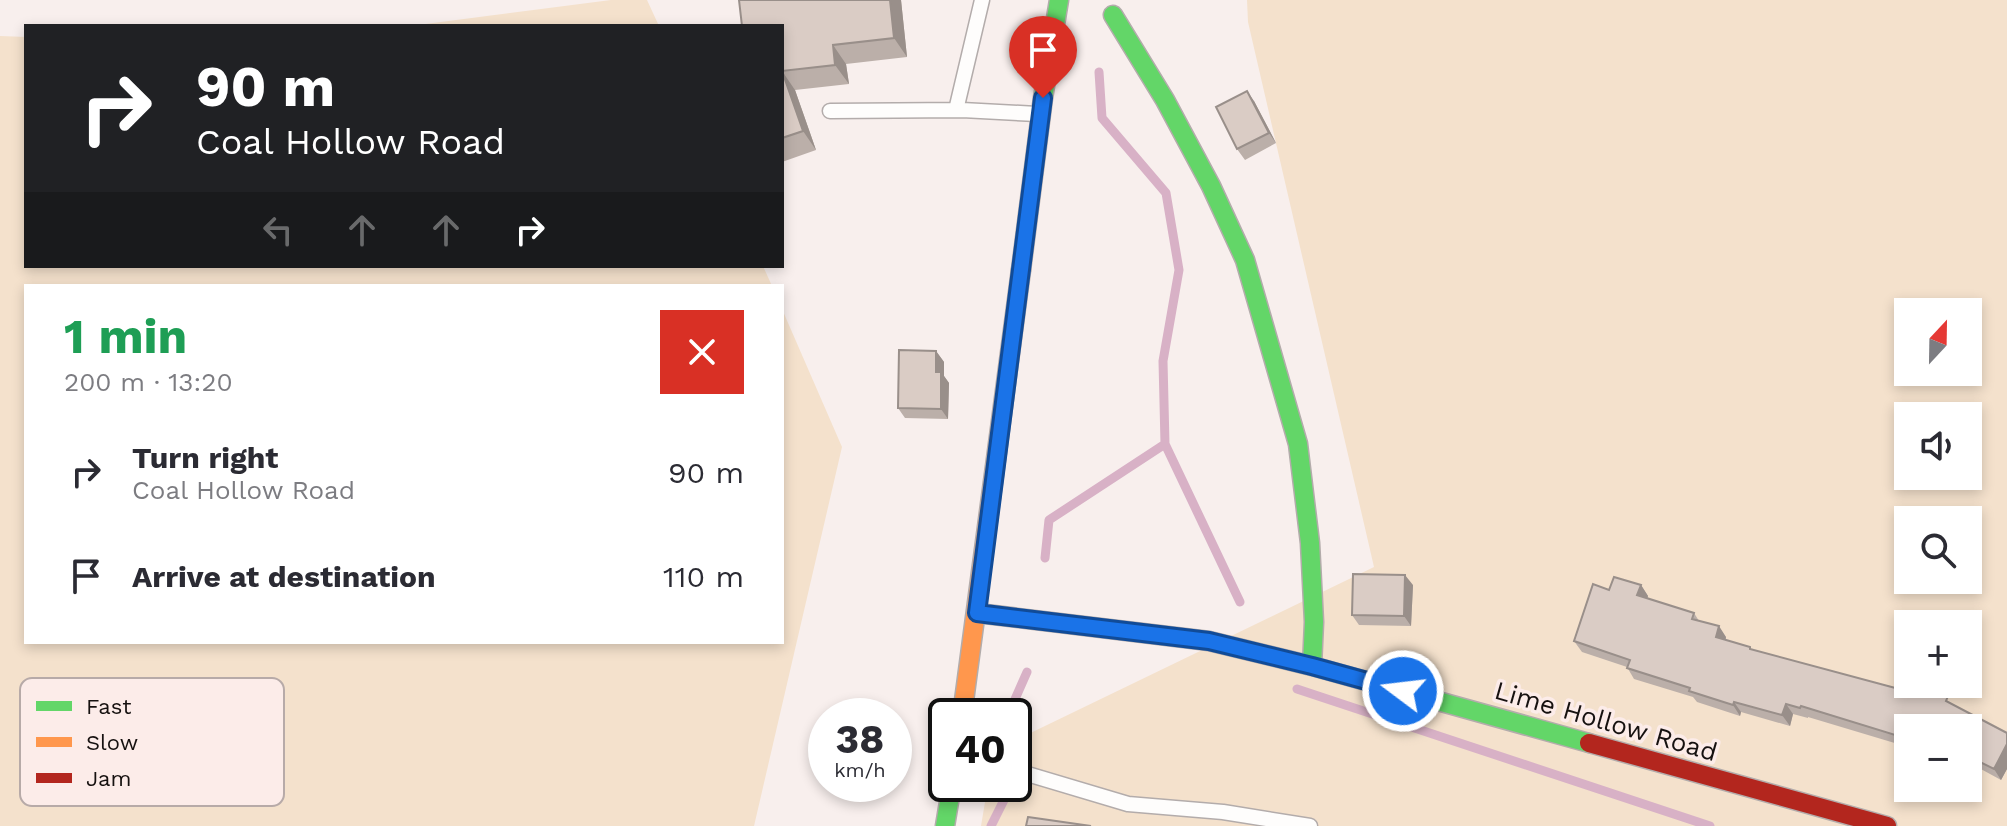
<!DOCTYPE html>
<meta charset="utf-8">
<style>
body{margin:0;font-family:"Work Sans",sans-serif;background:#f7f7f7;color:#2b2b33;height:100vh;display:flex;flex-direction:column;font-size:30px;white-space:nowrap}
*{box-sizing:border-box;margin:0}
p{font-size:26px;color:#7c7c81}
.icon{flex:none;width:44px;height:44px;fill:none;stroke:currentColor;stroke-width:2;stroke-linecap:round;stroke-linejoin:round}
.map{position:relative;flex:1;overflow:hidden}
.sheet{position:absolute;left:24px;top:284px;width:760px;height:360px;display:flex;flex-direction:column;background:#fff;border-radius:0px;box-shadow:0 4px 12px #0003}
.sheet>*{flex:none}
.guide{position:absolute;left:24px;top:24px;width:760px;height:244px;border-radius:0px;box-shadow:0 4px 12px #0003;background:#202124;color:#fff;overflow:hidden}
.needle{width:52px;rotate:22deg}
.buttons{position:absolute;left:1894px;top:298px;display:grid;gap:16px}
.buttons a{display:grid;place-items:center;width:88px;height:88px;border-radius:0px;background:#fff;box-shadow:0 4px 12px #0003;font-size:40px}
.speed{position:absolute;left:808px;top:698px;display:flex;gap:16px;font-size:40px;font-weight:700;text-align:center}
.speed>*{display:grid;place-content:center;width:104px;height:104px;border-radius:50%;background:#fff;box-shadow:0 4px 12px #0003;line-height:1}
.speed small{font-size:20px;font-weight:400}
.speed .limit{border:4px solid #111;border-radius:12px;background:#fff;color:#111}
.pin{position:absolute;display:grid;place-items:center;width:68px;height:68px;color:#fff;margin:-82px -34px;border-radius:50% 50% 50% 0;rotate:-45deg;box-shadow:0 0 8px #0007}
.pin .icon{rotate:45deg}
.me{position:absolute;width:88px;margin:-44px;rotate:285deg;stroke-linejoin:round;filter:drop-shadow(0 0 6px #0008)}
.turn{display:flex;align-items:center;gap:28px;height:168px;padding:0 40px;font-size:36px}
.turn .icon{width:104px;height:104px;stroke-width:2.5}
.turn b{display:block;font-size:56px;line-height:68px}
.lanes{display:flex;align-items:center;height:76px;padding:0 40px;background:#0003;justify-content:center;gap:40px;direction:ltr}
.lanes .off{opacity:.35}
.round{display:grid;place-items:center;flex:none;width:84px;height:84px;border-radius:0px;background:#f7f7f7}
.overview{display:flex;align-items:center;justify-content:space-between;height:136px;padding:0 40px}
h1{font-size:48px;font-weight:700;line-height:60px;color:#1e9e55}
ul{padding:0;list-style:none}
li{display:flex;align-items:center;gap:24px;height:104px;padding:0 40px}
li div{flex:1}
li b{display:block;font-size:30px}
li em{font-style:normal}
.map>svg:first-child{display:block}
.green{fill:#f4e1cc;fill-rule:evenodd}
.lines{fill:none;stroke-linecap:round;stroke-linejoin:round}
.stream{stroke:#d8b1c6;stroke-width:9}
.lane-casing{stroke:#b3acab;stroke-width:17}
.fast-casing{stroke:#b3acab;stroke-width:21}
.slow-casing{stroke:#b3acab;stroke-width:21}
.jam-casing{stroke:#b3acab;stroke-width:21}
.lane{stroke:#fefdfc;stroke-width:14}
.fast{stroke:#63d668;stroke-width:18}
.slow{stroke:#ff974d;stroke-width:18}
.jam{stroke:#b3261e;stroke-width:18}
.wall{fill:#bbafa9}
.shaded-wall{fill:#998f8a}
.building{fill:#daccc5;stroke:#998f8a;stroke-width:2}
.route-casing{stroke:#114b97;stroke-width:20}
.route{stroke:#1a73e8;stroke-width:14}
.labels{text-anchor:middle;stroke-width:7;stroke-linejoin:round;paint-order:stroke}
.street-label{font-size:26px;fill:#161110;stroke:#fcece9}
.key{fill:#fcece9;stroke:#b7aaa8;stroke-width:2}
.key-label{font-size:22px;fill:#161110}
</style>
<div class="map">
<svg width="2007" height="826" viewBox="0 0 2007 826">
<rect width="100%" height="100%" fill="#f8efed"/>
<path class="green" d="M 611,0 L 647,0 L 659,26 L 410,26 Z
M 1247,0 L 2007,0 L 2007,826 L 981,826 L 988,784 L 1014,784 L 1014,741 L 1374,567 L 1248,22 ZM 1908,312 L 1968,312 L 1968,372 L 1908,372 ZM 1908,416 L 1968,416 L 1968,476 L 1908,476 ZM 1908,520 L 1968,520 L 1968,580 L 1908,580 ZM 1908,624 L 1968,624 L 1968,684 L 1908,684 ZM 1908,728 L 1968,728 L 1968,788 L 1908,788 Z
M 0,36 L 26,37 L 26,266 L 763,266 L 772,286 L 26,286 L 26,642 L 782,642 L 782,309 L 842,447 L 754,826 L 0,826 Z"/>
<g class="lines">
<path class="stream" d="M 1099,72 L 1102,118 L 1166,193 L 1179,270 L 1163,361 L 1165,444 L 1240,602
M 1045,558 L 1049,520 L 1165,444
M 1297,689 L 1710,826
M 1013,716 L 1012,706 L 1027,672
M 1014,731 L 1016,753 L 1014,768
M 991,826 L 1012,784"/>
<defs>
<path id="lane" d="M 956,110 L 982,0
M 830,111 L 962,110 L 1037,114
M 1014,770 L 1128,804 L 1223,812 L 1310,826"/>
<path id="fast" d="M 1113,15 L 1165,100 L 1211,186 L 1245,260 L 1298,444 L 1310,543 L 1314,622 L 1312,666
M 1021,270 L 1043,98 L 1059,0
M 977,613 L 1209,641 L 1312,666 L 1589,743
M 945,826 L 952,784"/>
<path id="slow" d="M 962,716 L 1021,270"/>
<path id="jam" d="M 1589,743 L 1887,826"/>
</defs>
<use href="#lane" class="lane-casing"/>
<use href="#fast" class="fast-casing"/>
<use href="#slow" class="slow-casing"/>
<use href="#jam" class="jam-casing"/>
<use href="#lane" class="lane"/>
<use href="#fast" class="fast"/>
<use href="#slow" class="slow"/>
<use href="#jam" class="jam"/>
</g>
<path class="wall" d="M 901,0 L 907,57 L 846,64 L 849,84 L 795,90 L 816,150 L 782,162 L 782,26 Z
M 1254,101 L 1276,143 L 1245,160 L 1237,149 Z
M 936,351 L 944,362 L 944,376 L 949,383 L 948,419 L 905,418 L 898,408 Z
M 1413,585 L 1411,626 L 1359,625 L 1352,615 Z
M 1641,585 L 1648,596 L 1647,598 L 1694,613 L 1699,621 L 1726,637 L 1726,640 L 1752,650 L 1954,705 L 2007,733 L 2007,769 L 2001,780 L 1968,762 L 1968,728 L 1908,728 L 1908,747 L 1808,717 L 1808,718 L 1793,714 L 1790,726 L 1741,712 L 1740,716 L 1697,702 L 1693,697 L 1634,679 L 1627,667 L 1582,652 L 1574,641 L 1609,590 Z"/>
<path class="shaded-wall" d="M 890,0 L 901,0 L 907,57 L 894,38 Z
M 833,45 L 846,64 L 849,84 L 835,65 Z
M 782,71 L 795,90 L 816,150 L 803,131 Z
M 1247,91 L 1254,101 L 1276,143 L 1269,133 Z
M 936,351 L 944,362 L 944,376 L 949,383 L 948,419 L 941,409 L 936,372 Z
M 1405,575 L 1413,585 L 1411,626 L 1404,616 Z
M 1641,585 L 1648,596 L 1645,605 L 1637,595 Z
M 1719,626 L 1726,637 L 1723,647 L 1716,637 Z
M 1734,702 L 1741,712 L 1740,716 L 1733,705 Z
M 1786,704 L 1793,714 L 1790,726 L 1782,715 Z
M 2007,744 L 2007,769 L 2001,780 L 1994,769 Z"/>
<path class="building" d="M 739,0 L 890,0 L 894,38 L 833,45 L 835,65 L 782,71 L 782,26 L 742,26 Z
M 782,71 L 803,131 L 782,138 Z
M 1247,91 L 1269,133 L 1237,149 L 1216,107 Z
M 899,350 L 936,351 L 936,372 L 941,372 L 941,409 L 898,408 Z
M 1353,574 L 1405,575 L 1404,616 L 1352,615 Z
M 1614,577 L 1641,585 L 1637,595 L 1694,613 L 1692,619 L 1719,626 L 1716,637 L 1750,647 L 1750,649 L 1914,693 L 1917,684 L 1919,684 L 1948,696 L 1946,701 L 2007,733 L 2007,744 L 1994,769 L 1968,756 L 1968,728 L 1908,728 L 1908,739 L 1801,706 L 1800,708 L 1786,704 L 1782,715 L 1734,702 L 1733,705 L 1689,691 L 1690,688 L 1627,668 L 1630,660 L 1574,641 L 1593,584 L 1609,590 Z
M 1028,817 L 1091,826 L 1026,826 Z"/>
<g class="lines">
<defs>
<path id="route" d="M 1043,98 L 977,613 L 1209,641 L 1312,666 L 1403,691"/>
</defs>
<use href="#route" class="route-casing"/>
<use href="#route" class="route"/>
</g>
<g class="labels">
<g class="street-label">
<text transform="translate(1606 721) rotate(16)" y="9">Lime Hollow Road</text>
</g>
</g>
<rect x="20" y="678" width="264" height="128" rx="12" class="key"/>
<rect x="36" y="701" width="36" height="10" fill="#63d668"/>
<rect x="36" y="737" width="36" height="10" fill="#ff974d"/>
<rect x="36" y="773" width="36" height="10" fill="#b3261e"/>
<g class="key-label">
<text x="86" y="714">Fast</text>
<text x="86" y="750">Slow</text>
<text x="86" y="786">Jam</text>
</g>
</svg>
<div class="buttons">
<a><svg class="needle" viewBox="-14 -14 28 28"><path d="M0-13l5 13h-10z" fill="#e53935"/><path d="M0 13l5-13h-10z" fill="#7c7c81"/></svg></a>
<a><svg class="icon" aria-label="sound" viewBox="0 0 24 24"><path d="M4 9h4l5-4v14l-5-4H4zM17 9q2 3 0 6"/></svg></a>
<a><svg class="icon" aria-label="search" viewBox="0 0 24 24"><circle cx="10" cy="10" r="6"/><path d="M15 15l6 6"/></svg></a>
<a>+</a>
<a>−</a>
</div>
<div class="speed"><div>38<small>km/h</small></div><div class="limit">40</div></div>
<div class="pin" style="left:1043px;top:98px;background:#d93025"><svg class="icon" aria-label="arrive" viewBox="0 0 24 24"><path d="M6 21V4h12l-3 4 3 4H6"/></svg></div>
<svg class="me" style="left:1403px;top:691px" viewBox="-20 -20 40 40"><circle r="17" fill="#1a73e8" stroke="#fff" stroke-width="3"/><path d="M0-11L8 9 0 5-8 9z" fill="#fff"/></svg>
<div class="guide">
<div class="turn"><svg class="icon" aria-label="right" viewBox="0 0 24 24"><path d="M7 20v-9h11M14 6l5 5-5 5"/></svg><div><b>90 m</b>Coal Hollow Road</div></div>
<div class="lanes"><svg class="icon off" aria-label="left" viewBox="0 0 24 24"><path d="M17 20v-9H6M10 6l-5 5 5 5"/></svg><svg class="icon off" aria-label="ahead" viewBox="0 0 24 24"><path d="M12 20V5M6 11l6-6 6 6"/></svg><svg class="icon off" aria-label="ahead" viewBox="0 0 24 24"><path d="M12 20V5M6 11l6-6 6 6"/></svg><svg class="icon" aria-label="right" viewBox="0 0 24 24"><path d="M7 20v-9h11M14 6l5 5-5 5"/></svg></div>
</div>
<section class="sheet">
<div class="overview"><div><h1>1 min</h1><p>200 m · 13:20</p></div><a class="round" style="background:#d93025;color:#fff"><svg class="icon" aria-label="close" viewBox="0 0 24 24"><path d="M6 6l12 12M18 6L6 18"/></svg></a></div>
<ul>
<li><svg class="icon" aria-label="right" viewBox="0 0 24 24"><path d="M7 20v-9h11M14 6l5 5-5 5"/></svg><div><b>Turn right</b><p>Coal Hollow Road</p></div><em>90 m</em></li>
<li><svg class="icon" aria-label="arrive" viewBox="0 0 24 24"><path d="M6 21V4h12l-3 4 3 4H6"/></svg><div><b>Arrive at destination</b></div><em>110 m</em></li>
</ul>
</section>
</div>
